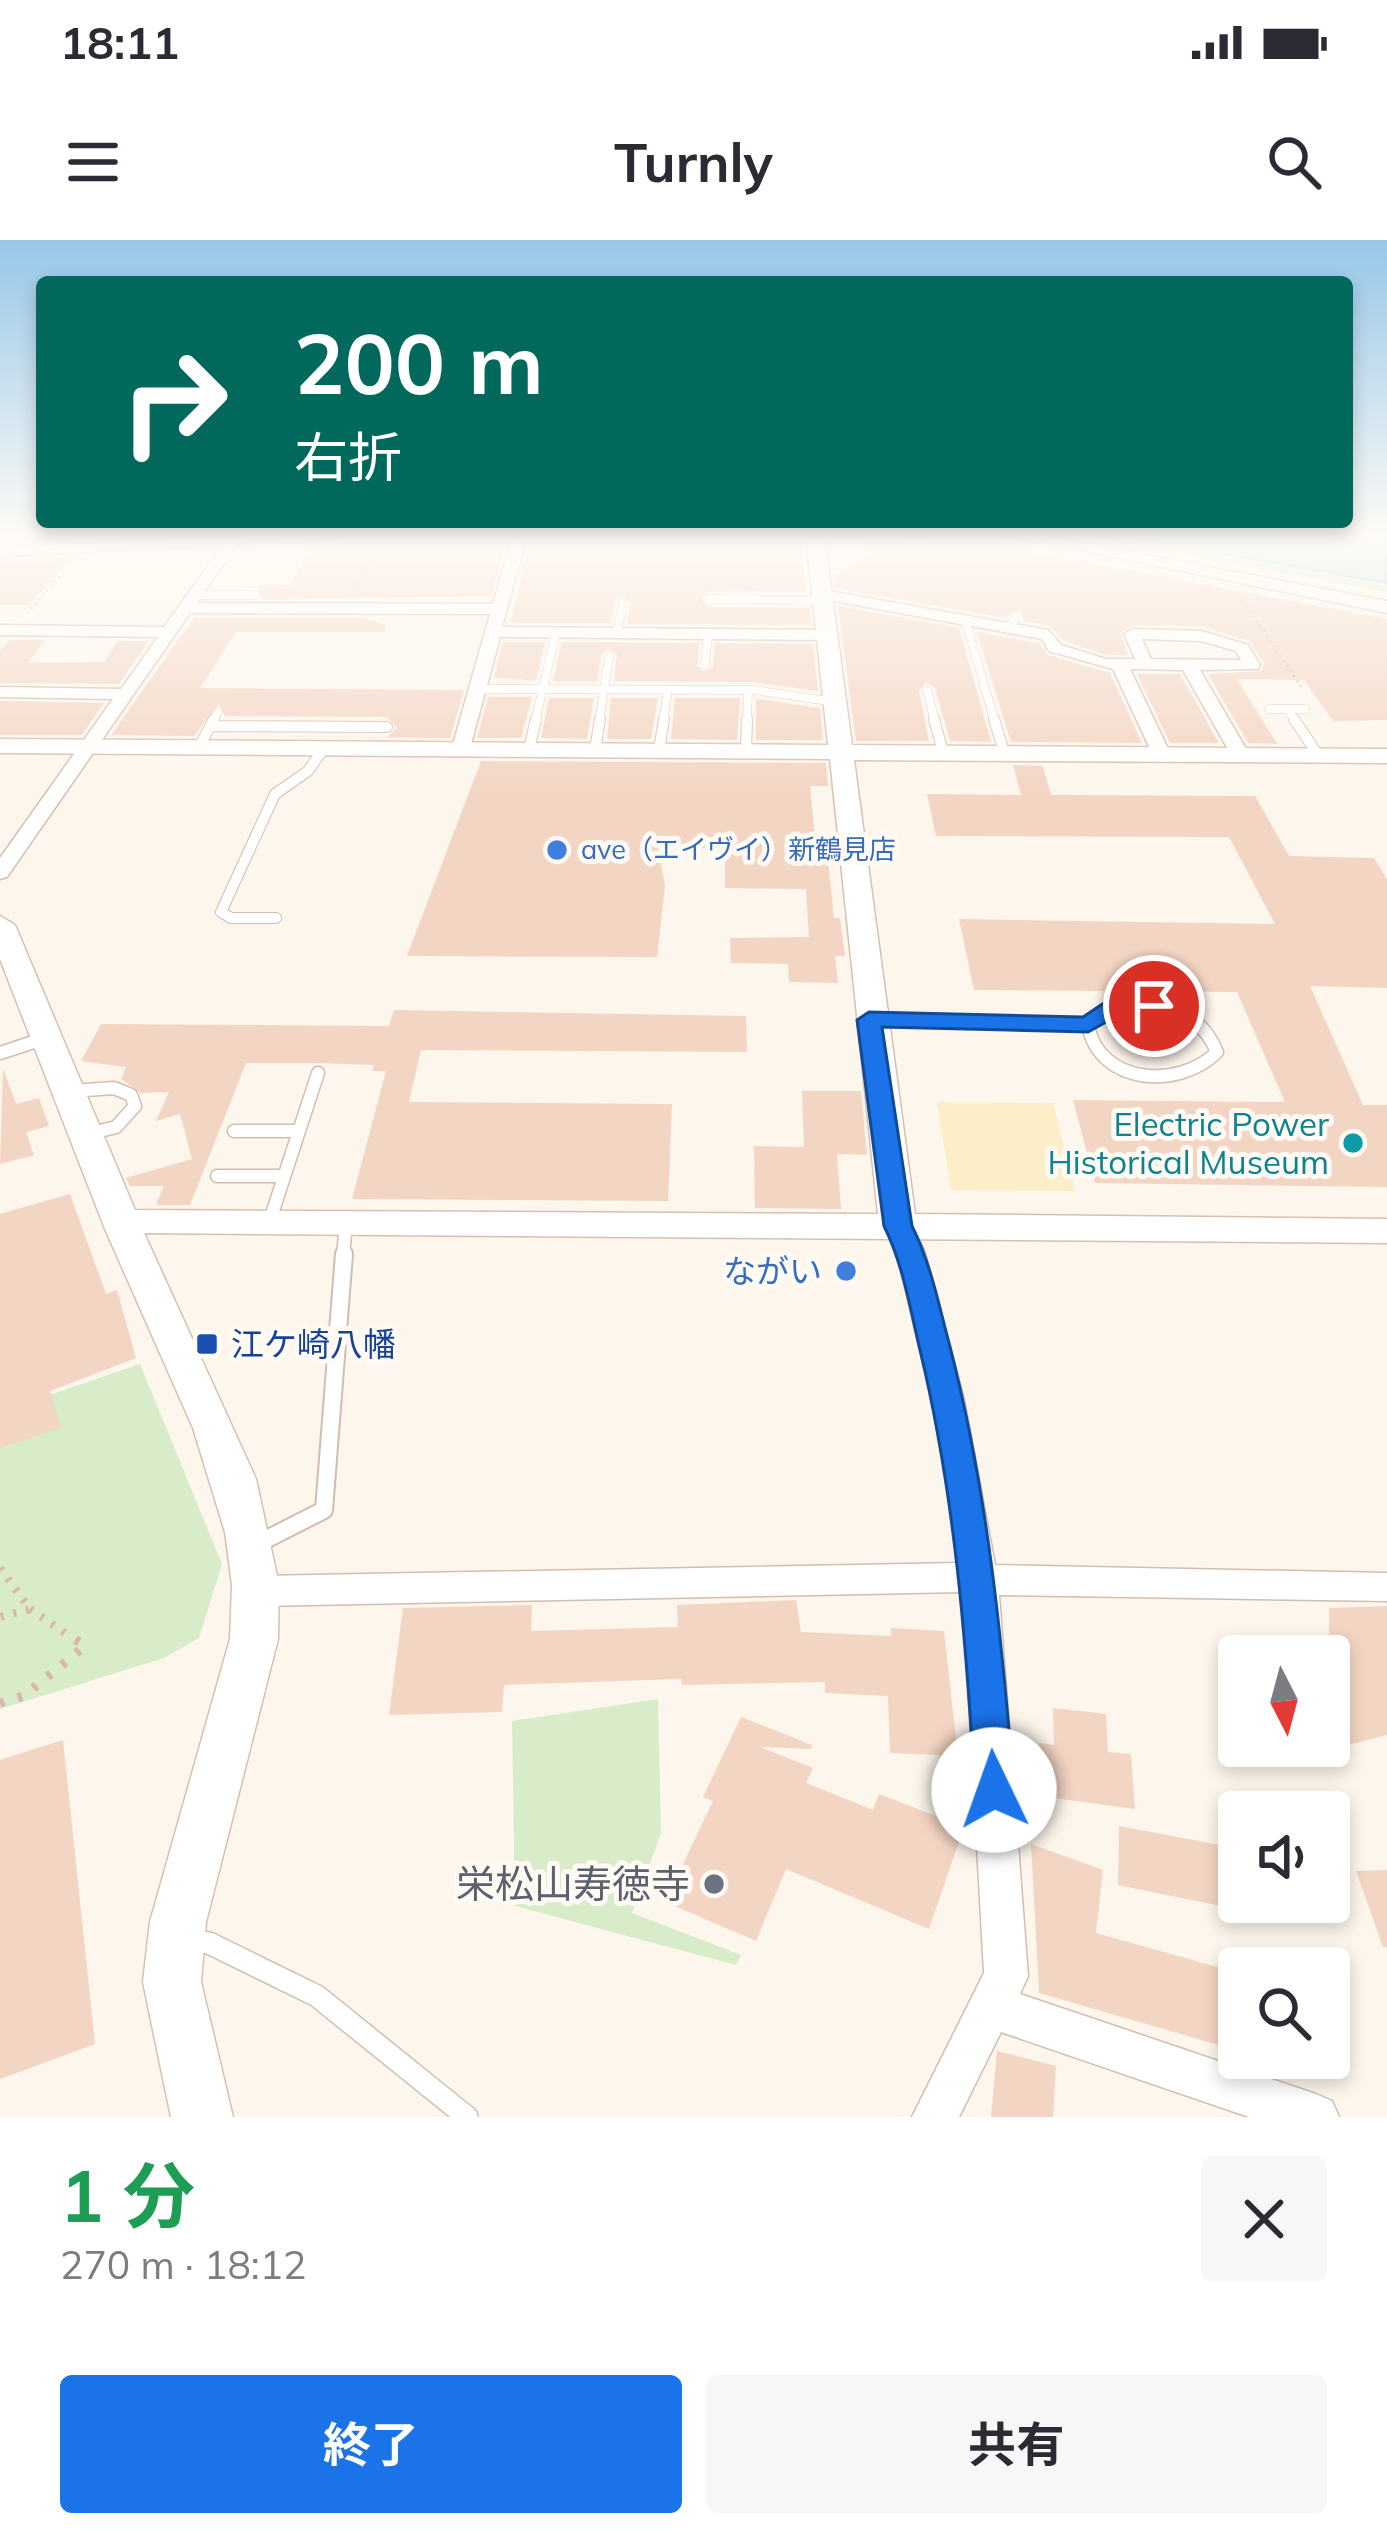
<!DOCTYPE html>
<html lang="ja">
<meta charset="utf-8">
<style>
body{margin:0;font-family:Mulish,"Noto Sans JP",sans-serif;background:#f7f7f7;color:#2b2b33;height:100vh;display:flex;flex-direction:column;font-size:45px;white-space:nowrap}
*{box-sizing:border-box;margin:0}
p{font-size:39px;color:#7c7c81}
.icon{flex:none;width:66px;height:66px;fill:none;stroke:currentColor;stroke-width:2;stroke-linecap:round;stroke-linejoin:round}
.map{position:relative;height:1877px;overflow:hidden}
.details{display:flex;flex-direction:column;background:#fff;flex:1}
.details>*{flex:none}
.banner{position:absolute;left:36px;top:36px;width:1317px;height:252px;border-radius:12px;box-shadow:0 6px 18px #0003;background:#00695c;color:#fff;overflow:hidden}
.needle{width:78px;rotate:174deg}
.tools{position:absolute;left:1218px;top:1395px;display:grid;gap:24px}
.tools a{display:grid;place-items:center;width:132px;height:132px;border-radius:12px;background:#fff;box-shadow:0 6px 18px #0003;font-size:60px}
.pin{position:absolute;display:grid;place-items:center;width:102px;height:102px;color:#fff;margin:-51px;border:6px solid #fff;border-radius:50%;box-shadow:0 3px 12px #0007}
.me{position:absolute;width:132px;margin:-66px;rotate:357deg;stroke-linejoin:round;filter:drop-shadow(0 0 9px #0008)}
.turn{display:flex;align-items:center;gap:42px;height:252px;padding:0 60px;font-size:54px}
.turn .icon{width:156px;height:156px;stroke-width:2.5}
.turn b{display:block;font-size:84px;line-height:102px}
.round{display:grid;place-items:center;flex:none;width:126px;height:126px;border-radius:12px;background:#f7f7f7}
.headline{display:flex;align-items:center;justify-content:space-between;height:204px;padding:0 60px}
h1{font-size:72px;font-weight:700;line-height:90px;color:#1e9e55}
.button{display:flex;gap:24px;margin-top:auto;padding:24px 60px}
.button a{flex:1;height:138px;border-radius:12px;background:#1a73e8;color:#fff;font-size:48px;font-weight:700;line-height:138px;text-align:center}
.button a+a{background:#f7f7f7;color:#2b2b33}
.status{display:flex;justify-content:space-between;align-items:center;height:84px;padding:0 60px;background:#fff;direction:ltr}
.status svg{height:33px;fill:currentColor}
header{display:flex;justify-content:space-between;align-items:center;height:156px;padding:0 60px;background:#fff;font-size:54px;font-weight:700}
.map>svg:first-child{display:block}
.green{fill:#d8ecc9}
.sand{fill:#fcefc7}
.water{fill:#bfe3e8;stroke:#a5d3da;stroke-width:3}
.building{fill:#f3d5c3}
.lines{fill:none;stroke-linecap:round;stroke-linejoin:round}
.lane-far4-casing{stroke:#d1beb0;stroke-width:9}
.lane-far3-casing{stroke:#d1beb0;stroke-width:12}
.lane-far2-casing{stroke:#d1beb0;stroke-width:15}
.lane-far1-casing{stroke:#d1beb0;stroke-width:20}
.lane-casing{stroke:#d1beb0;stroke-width:24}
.street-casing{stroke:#d1beb0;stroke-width:3}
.secondary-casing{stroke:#d6c0b0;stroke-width:3}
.path-far2{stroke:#d9b8a5;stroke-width:3;stroke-dasharray:1.5 4.5;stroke-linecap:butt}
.path-far1{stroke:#d9b8a5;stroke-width:8;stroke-dasharray:3 10;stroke-linecap:butt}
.path{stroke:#d9b8a5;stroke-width:9;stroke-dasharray:4.5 14;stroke-linecap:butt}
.lane-far4{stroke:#fff;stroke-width:8}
.lane-far3{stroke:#fff;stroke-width:10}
.lane-far2{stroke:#fff;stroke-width:12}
.lane-far1{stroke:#fff;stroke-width:16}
.lane{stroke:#fff;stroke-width:21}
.street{fill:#fff;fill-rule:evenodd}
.secondary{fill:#fff;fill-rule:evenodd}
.route{fill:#1a73e8;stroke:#114b97;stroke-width:3}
.shop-dot{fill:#3f7fe0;stroke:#fffaf3;stroke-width:4.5}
.culture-dot{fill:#0f9aa8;stroke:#fffaf3;stroke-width:4.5}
.transit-dot{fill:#1a4fb4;stroke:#fffaf3;stroke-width:4.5}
.worship-dot{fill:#6b7280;stroke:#fffaf3;stroke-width:4.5}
.labels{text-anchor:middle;stroke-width:10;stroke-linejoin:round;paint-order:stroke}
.far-shop-label{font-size:27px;fill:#366cbe;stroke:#fffaf3;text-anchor:start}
.culture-label{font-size:33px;fill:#0d838f;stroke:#fffaf3;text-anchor:end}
.shop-label{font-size:33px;fill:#366cbe;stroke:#fffaf3;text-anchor:end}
.transit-label{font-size:33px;fill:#164399;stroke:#fffaf3;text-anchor:start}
.near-worship-label{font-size:39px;fill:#5b616d;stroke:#fffaf3;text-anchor:end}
</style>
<div class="status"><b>18:11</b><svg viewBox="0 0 49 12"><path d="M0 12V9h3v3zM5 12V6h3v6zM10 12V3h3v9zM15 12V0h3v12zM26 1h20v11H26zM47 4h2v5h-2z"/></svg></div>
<header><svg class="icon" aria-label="menu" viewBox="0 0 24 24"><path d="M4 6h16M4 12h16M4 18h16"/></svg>Turnly<svg class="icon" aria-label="search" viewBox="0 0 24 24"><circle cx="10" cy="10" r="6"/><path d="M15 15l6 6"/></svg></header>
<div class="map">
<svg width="1387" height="1877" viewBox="0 0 1387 1877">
<rect width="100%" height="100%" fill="#fdf6ec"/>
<path class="green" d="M 1079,295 L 1105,295 L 1387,346 L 1387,352 Z
M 140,1124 L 222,1324 L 199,1398 L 164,1418 L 0,1469 L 0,1172 Z
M 658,1459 L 661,1593 L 632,1673 L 741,1715 L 736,1725 L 515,1666 L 512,1481 Z"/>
<path class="sand" d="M 937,862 L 1053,863 L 1075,951 L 951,950 Z"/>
<path class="water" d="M 1120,295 L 1387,295 L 1387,343 Z"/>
<path class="building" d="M 606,295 L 800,295 L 806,352 L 709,351 L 701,360 L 709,367 L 809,368 L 811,385 L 627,384 L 631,363 L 623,356 L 615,361 L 611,383 L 511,383 L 531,297 L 606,302 Z
M 861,295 L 902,295 L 903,313 L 951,295 L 985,296 L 1022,310 L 1387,379 L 1387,480 L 1333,481 L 1304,440 L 1237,439 L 1277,504 L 1248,503 L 1208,434 L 1262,431 L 1264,423 L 1249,401 L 1202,386 L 1132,385 L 1120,393 L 1128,415 L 1107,415 L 1064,401 L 1049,386 L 1024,381 L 1021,368 L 1005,378 L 836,348 L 834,336 L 866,316 Z
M 441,296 L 508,297 L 491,356 L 263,359 L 257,347 L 218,347 L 290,345 L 313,305 Z
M 73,317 L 29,365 L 0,365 L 0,320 Z
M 838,366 L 959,388 L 991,502 L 950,501 L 935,448 L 926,442 L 919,451 L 929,501 L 856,501 Z
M 194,378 L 363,378 L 386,385 L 385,392 L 236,392 L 200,448 L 464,450 L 450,498 L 216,496 L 387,497 L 397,488 L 387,477 L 225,476 L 219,464 L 194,496 L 111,495 Z
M 977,392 L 1039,403 L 1048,415 L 1110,433 L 1142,503 L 1011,502 Z
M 9,400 L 45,400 L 28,423 L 104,422 L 118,401 L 149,401 L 119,444 L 0,443 L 0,410 Z
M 503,402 L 545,402 L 536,441 L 494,437 Z
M 562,402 L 699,403 L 697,426 L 705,432 L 713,426 L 715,403 L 813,404 L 818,451 L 754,442 L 614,441 L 617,415 L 609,409 L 601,415 L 597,441 L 553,441 Z
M 1137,434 L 1180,434 L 1219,503 L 1170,503 Z
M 488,457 L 532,457 L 521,498 L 477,498 Z
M 549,458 L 594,458 L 587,499 L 541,498 Z
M 611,458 L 658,458 L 651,499 L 607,499 Z
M 675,458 L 740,458 L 737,500 L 671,499 Z
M 756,459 L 820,468 L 823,500 L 756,500 Z
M 0,461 L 104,463 L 82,495 L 0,495 Z
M 481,521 L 826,523 L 828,546 L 810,546 L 817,620 L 828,620 L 834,678 L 840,678 L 845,716 L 835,716 L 838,743 L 789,742 L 788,724 L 731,723 L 730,698 L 809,697 L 806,649 L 725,648 L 725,608 L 658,608 L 665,646 L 657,717 L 407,716 Z
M 1013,525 L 1043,526 L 1051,555 L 1255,556 L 1289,616 L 1374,618 L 1387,639 L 1387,748 L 1310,746 L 1363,865 L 1387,865 L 1387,947 L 1095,943 L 1073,860 L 1285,862 L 1237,752 L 974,750 L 959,679 L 1275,684 L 1229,597 L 936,596 L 927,554 L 1021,555 Z
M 394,770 L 746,776 L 747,812 L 421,810 L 409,862 L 672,864 L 668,961 L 352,959 L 386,831 L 372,831 L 374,825 L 317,823 L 246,823 L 190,965 L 156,965 L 164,946 L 130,946 L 126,938 L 192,919 L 180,874 L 156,881 L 169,852 L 141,853 L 121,839 L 126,827 L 81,821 L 101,784 L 389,786 Z
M 3,829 L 16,864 L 39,858 L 49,886 L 26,892 L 34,915 L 0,924 Z
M 802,851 L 861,851 L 867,915 L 837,914 L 841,969 L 755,968 L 754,906 L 804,907 Z
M 70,954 L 106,1054 L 117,1050 L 136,1118 L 50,1151 L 61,1188 L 0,1208 L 0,974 Z
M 796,1360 L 801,1392 L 891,1396 L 891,1388 L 944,1391 L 958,1516 L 890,1513 L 888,1456 L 825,1453 L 825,1442 L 682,1445 L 681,1439 L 504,1445 L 502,1472 L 389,1475 L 403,1368 L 532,1365 L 531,1391 L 678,1387 L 677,1365 Z
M 1387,1366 L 1387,1495 L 1329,1510 L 1329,1368 Z
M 1053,1468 L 1106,1474 L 1108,1512 L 1131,1514 L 1135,1569 L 1040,1556 L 1039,1503 L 1054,1505 Z
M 741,1477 L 812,1505 L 811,1509 L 760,1507 L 813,1528 L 806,1543 L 873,1570 L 879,1554 L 964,1587 L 929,1689 L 786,1629 L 756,1701 L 665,1662 L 713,1561 L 703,1557 Z
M 63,1500 L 95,1804 L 0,1839 L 0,1520 Z
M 1119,1586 L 1220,1605 L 1221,1666 L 1118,1645 Z
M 1031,1604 L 1103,1630 L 1096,1693 L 1239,1733 L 1236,1810 L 1039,1753 Z
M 1387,1630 L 1387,1707 L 1383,1707 L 1356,1631 Z
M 997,1811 L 1056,1826 L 1053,1877 L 991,1877 Z"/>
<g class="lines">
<defs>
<path id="lane-far4" d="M 198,355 L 256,355
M 709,359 L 823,360
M 970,380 L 966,383 L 995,482
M 1008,387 L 1018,376
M 617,393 L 623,364
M 705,424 L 708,394
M 478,449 L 754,450 L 835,462
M 927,450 L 935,482
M 1269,469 L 1305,469
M 1288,470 L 1296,482
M 213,482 L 218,472
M 535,482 L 556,393
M 599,482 L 609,417
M 663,482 L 668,450
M 747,482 L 748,450"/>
<path id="lane-far3" d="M 934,479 L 943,512
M 994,479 L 1004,512
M 1294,479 L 1318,515
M 211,486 L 387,487
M 199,507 L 214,479
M 529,509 L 536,479
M 595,509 L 600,479
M 659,510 L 664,479
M 746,510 L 747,479
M 276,678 L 231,678 L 221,672 L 275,554 L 308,531 L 324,508"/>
<path id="lane-far2" d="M 1161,766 C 1188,774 1206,785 1217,812 C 1179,850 1099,845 1088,785 C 1111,767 1132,764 1161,766 Z
M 874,780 L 1088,785
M 0,813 L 49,797
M 71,851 L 114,848 L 131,855 L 135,866 L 116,887 L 88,894
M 234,891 L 299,891
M 217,936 L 283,936
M 270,980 L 318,833
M 343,1017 L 346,983"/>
<path id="lane-far1" d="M 257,1304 L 324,1270 L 344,1014"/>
<path id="lane" d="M 191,1700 L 209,1703 L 317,1756 L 467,1877"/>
<path id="street" d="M 230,295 L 342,295 L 335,299 L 238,304 L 197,363 L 493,364 L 513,295 L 527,295 L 502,387 L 828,390 L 836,395 L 828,400 L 500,397 L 470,508 L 461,513 L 452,508 L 490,374 L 190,373 L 7,637 L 0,639 L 0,618 L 113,459 L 0,457 L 0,447 L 121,449 L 158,397 L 0,395 L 0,385 L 164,387 L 223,305 L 0,316 L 0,308 Z
M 823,350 L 1048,390 L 1061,405 L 1106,419 L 1135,419 L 1124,394 L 1132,389 L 1202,391 L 1248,405 L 1260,425 L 1258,429 L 1200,430 L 1249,514 L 1233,518 L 1183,430 L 1130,429 L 1170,513 L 1161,519 L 1152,513 L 1113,429 L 1049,411 L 1042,399 L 818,358 L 815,355 ZM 1142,399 L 1201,401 L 1236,411 L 1241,420 L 1151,419 Z
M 898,976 L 908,979 L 924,1010 L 964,1160 L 995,1325 L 1387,1333 L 1387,1361 L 999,1355 L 1028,1736 L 1020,1754 L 1316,1854 L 1332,1861 L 1339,1877 L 1249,1877 L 1001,1792 L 959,1877 L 912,1877 L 984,1733 L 963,1352 L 260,1366 L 248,1361 L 242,1351 L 248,1341 L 260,1336 L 960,1323 L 932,1160 L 896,1010 L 884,985 Z"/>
<path id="secondary" d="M 806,295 L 824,295 L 852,505 L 1387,509 L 1387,523 L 854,520 L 915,974 L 1387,979 L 1387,1003 L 144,993 L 256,1239 L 279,1345 L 278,1399 L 206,1682 L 201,1742 L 233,1877 L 171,1877 L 143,1742 L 150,1682 L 230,1399 L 232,1345 L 225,1292 L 193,1188 L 105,989 L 0,719 L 0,676 L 15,685 L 135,970 L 878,974 L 830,519 L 0,513 L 0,499 L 828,505 Z
M 1006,295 L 1043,295 L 1387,361 L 1387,373 Z"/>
</defs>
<use href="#lane-far4" class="lane-far4-casing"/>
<use href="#lane-far3" class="lane-far3-casing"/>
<use href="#lane-far2" class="lane-far2-casing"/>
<use href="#lane-far1" class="lane-far1-casing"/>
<use href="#lane" class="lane-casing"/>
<use href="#street" class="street-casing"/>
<use href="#secondary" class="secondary-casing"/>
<path class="path-far2" d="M 354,350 L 383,295
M 1243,361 L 1303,449
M 31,369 L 66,330"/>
<path class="path-far1" d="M 0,1328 L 30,1369 L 0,1377
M 30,1369 L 71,1397"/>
<path class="path" d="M 0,1463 L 24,1456 L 85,1406 L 67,1394"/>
<use href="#lane-far4" class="lane-far4"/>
<use href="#lane-far3" class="lane-far3"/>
<use href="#lane-far2" class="lane-far2"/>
<use href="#lane-far1" class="lane-far1"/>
<use href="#lane" class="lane"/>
<use href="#street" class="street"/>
<use href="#secondary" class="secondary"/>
</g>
<linearGradient id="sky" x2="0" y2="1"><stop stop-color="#97c7e8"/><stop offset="0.53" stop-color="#fefbf6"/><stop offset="1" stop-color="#fefbf6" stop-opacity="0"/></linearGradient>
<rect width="1387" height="557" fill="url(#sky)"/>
<path class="route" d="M 1154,758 L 1163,761 L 1163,771 L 1119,775 L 1088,792 L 882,787 L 912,986 C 931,1024 939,1066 950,1107 C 988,1254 1002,1400 1014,1550 L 1009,1563 L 994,1569 L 980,1563 L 975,1550 C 966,1401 955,1255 920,1110 C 910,1068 903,1024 884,986 L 857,780 L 869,772 L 1083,777 L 1104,763 Z"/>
<g class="shop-dot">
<circle cx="557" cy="610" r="12"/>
<circle cx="846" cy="1031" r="12"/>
</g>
<circle class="culture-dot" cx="1353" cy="903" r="12"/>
<rect class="transit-dot" x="195" y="1092" width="24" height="24" rx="6"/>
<circle class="worship-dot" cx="714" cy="1644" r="12"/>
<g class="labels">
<g class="far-shop-label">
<text x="581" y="619">ave（エイヴイ）新鶴見店</text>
</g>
<g class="culture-label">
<text x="1329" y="896">Electric Power<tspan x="1329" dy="38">Historical Museum</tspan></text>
</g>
<g class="shop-label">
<text x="822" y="1043">ながい</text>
</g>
<g class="transit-label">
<text x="231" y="1116">江ケ崎八幡</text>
</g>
<g class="near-worship-label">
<text x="690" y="1658">栄松山寿徳寺</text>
</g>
</g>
</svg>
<div class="tools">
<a><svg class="needle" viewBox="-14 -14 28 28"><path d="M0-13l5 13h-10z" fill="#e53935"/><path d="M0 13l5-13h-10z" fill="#7c7c81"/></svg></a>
<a><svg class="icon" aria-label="sound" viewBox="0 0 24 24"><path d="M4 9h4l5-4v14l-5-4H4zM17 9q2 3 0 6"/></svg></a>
<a><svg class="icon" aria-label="search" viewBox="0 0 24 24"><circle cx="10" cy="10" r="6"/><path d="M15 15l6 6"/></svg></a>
</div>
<div class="pin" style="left:1154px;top:766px;background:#d93025"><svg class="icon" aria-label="arrive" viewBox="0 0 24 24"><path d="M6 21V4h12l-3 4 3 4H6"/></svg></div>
<svg class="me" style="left:994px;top:1550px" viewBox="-20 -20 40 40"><circle r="19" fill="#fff"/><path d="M0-13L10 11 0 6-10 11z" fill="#1a73e8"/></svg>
<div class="banner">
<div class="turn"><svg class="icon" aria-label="right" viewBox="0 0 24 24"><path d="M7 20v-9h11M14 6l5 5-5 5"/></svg><div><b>200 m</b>右折</div></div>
</div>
</div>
<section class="details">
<div class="headline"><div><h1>1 分</h1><p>270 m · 18:12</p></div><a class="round"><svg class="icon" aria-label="close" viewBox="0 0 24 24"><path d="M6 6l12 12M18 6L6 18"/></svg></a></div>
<div class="button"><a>終了</a><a>共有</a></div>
</section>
